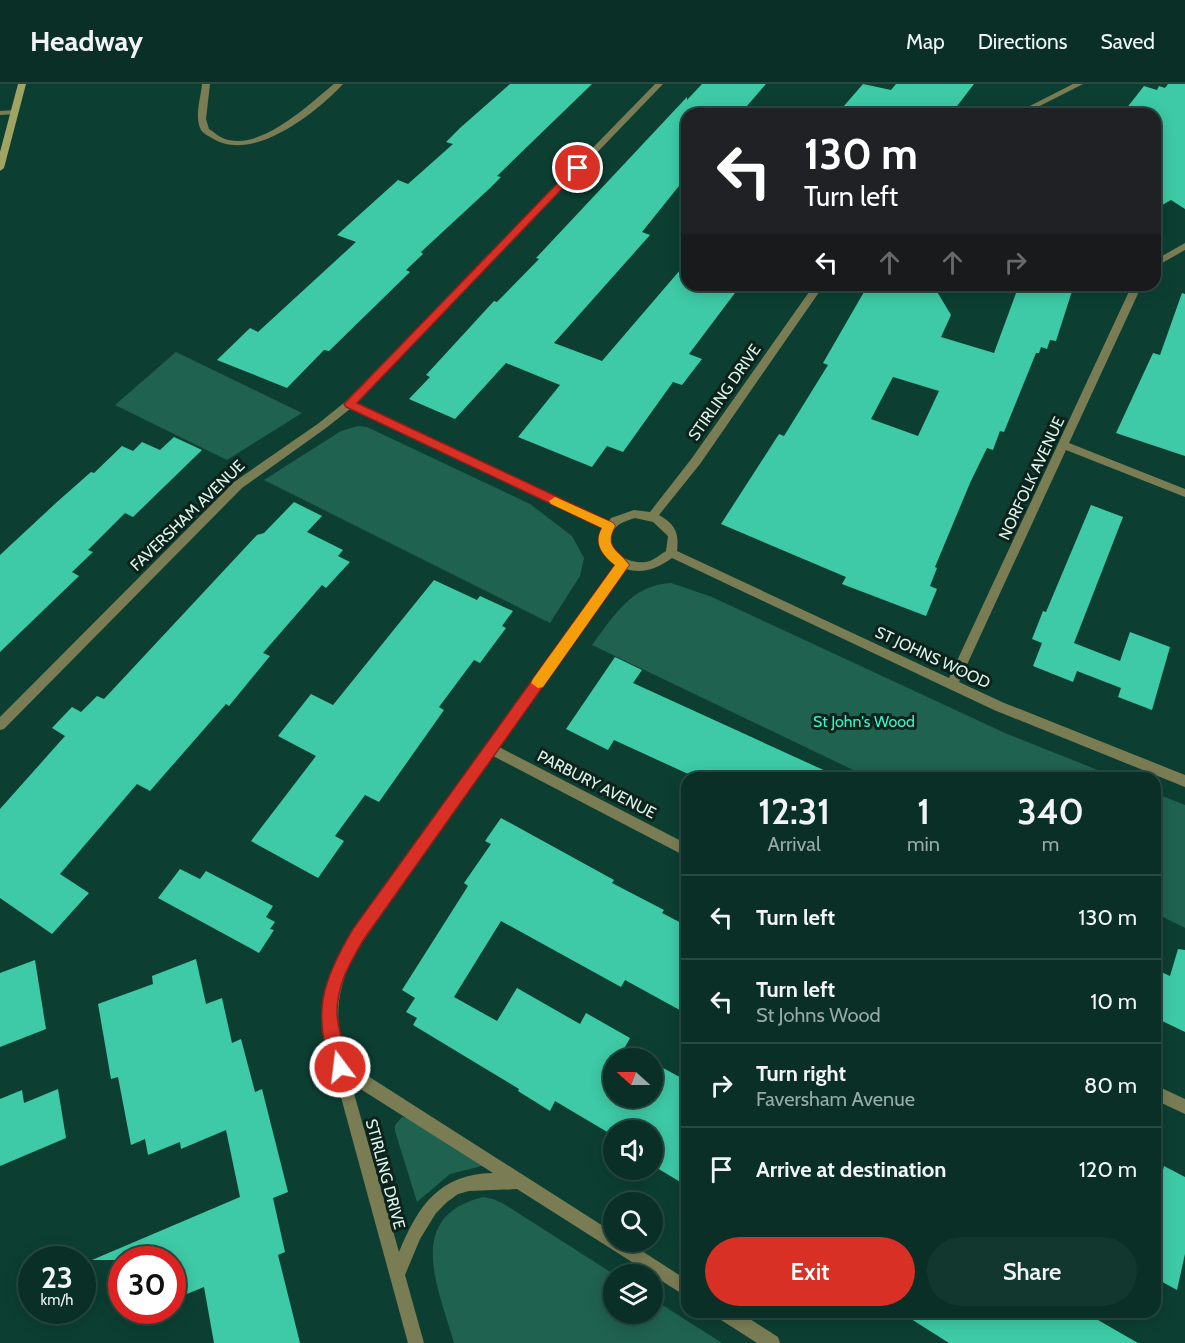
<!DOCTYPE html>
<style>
body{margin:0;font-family:Cabin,sans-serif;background:#12372e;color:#f1f3f6;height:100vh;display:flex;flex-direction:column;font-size:22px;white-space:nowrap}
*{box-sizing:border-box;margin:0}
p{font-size:20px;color:#99a9a7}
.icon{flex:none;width:33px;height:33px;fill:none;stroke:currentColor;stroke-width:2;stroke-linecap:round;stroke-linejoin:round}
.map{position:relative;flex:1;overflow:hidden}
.panel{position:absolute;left:681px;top:688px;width:480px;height:546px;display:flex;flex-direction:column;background:#092f26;border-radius:18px;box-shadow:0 3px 15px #0003,0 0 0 2px #294a43}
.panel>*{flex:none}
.banner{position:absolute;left:681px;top:24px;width:480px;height:183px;border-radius:18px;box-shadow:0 3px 15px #0003,0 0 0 2px #294a43;background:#202124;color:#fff;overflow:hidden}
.needle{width:39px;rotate:291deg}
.tools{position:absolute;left:603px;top:964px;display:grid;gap:12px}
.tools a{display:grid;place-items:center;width:60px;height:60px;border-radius:50%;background:#092f26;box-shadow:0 3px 15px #0003,0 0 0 2px #294a43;font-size:30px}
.speed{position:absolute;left:18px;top:1162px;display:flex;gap:12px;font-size:30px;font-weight:700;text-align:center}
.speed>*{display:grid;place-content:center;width:78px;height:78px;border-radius:50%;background:#092f26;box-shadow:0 3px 15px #0003,0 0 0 2px #294a43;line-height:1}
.speed small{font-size:15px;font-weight:400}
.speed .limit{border:9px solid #d22;background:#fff;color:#111}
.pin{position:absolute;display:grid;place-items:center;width:51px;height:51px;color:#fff;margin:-26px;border:3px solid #fff;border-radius:50%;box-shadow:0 2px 6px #0007}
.me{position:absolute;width:66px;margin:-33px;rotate:345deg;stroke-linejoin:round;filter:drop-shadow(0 0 4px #0008)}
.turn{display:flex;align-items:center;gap:21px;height:126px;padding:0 24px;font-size:27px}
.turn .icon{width:78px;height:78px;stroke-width:2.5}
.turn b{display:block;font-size:42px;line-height:51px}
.lanes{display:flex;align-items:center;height:57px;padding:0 24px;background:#0003;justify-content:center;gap:30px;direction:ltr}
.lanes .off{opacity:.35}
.eta{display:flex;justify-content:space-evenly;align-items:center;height:102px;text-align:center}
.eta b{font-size:36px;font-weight:600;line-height:42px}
.cta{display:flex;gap:12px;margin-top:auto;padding:12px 24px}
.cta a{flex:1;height:69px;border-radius:36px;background:#d93025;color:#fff;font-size:24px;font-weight:600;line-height:69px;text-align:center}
.cta a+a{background:#12372e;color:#f1f3f6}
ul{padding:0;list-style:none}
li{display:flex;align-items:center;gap:18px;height:84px;padding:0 24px;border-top:2px solid #294a43}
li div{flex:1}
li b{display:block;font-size:22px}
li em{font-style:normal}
header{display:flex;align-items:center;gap:36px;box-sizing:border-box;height:84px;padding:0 30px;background:#092f26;border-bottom:2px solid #294a43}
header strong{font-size:28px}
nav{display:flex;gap:33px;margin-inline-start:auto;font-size:21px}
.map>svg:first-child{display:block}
.green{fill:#1f6250}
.building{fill:#3ecaa6;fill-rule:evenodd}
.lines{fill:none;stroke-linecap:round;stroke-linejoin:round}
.service{fill:#7a7d54;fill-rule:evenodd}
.minor{fill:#7a7d54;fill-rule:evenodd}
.secondary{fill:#a0a463;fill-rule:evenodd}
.route{fill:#d93025;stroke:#8d1f18;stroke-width:1.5}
.slow{fill:#f59e0b}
.labels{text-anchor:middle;stroke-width:6;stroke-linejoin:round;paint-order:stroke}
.street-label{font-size:16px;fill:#dcf5ec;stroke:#0e221c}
.park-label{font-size:16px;fill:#35f6c9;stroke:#0e221c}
</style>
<header>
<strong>Headway</strong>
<nav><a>Map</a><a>Directions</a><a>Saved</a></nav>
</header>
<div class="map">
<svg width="1185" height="1259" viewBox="0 0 1185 1259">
<rect width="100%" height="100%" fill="#0c3f32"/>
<path class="green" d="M 176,268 L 302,329 L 227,376 L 115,321 Z
M 358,342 L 367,343 L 530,420 L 572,452 L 584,474 L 580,492 L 550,539 L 264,396 L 341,347 Z
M 671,499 L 712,513 L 1005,649 L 1118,694 L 870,694 L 592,561 C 614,532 631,501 671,499 Z
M 1155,709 L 1185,721 L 1185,844 L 1155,829 Z
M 402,1033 L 412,1035 L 482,1082 L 450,1090 L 417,1118 L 395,1047 L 395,1041 Z
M 483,1113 L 493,1115 L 504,1120 L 615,1191 L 614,1230 L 652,1230 L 653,1215 L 722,1259 L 454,1259 C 439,1205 403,1133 483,1113 Z"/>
<path class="building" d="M 510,0 L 592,0 L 497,92 L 501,93 L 489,105 L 421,168 L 423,170 L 406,186 L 410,188 L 329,267 L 324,266 L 287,304 L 217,276 L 250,244 L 258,248 L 356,158 L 337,151 L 398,96 L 408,100 L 453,60 L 446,58 L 460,44 Z
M 702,0 L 766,0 L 740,30 L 687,30 L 687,92 L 642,148 L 650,151 L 554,259 L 602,277 L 687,178 L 687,201 L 741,201 L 689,270 L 702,275 L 682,301 L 673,298 L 623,368 L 607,362 L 592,383 L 518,353 L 560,301 L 506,279 L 455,335 L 409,315 L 430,293 L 426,291 L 494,217 L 497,218 L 539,175 L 536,174 L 687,13 L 687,16 Z
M 863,0 L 891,6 L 896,0 L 974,0 L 951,30 L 837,30 Z
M 1168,0 L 1185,0 L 1185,125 L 1171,116 L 1155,125 L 1155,30 L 1122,30 L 1144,2 L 1157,6 L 1159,2 L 1165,4 Z
M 868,201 L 933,201 L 951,231 L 941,253 L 994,269 L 1019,201 L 1074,201 L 1056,257 L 1050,256 L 1047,265 L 1041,263 L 1039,269 L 1036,269 L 1004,348 L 1000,347 L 993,366 L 987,364 L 970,399 L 935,483 L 937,484 L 930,502 L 937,505 L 926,532 L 842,500 L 846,493 L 721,440 L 779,350 L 784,352 L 828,281 L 823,279 ZM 893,293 L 939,307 L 918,352 L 871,335 Z
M 1182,209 L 1185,210 L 1185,372 L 1116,349 L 1153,269 L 1160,271 Z
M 174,353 L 202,366 L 133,433 L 125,429 L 88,466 L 93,468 L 72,488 L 79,492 L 0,568 L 0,471 L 57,418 L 91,388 L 94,389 L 122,362 L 133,367 L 142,358 L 160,366 Z
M 294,418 L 322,432 L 307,448 L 343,466 L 338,472 L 350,478 L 326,504 L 322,501 L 263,569 L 270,572 L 229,622 L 226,620 L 150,707 L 137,700 L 60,790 L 89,809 L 52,850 L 0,814 L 0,725 L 65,652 L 52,644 L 72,623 L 81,628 L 97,612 L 104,615 L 257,451 L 264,449 Z
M 1091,421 L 1123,433 L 1074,559 L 1120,577 L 1130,548 L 1170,563 L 1152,626 L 1118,613 L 1121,604 L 1077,587 L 1073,598 L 1033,582 L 1042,559 L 1032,555 L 1043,527 L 1046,528 Z
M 434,496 L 477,516 L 480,512 L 513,527 L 502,542 L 506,544 L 480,579 L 474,576 L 439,623 L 444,626 L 379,718 L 365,711 L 335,752 L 344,757 L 318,794 L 251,757 L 316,672 L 278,652 L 311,610 L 333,621 Z
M 615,573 L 642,586 L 633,599 L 841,694 L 697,694 L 614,656 L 608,666 L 566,645 Z
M 501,734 L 614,796 L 612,799 L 664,826 L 662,829 L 687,842 L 687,930 L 625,896 L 621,903 L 501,837 L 454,913 L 497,937 L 517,904 L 580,940 L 586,929 L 630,954 L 625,963 L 647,975 L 614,975 L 614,1014 L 652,1014 L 652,978 L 687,997 L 687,1102 L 652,1081 L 652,1047 L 614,1047 L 614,1052 L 555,1017 L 550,1027 L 518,1007 L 519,1005 L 413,941 L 417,934 L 406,928 L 415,914 L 402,906 L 468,802 L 464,799 L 491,760 L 485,757 Z
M 180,785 L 200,795 L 206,787 L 273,822 L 266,833 L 275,838 L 270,845 L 274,846 L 259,869 L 158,814 Z
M 1178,865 L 1185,866 L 1185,948 L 1158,935 L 1162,920 L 1155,917 L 1155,885 L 1170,892 Z
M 196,875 L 206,920 L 222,914 L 232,959 L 241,955 L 255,1008 L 262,1005 L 288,1108 L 273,1114 L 285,1168 L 278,1171 L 300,1259 L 214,1259 L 204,1203 L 172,1216 L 172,1176 L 92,1176 L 240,1113 L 226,1046 L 181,1065 L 180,1058 L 148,1071 L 145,1055 L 131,1061 L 118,993 L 111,995 L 98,920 L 153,900 L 152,892 Z
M 35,876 L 46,945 L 0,963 L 0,889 Z
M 58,1005 L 66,1054 L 0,1082 L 0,1015 L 22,1006 L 24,1019 Z
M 1164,1082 L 1185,1093 L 1185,1170 L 1177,1206 L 1155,1194 L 1155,1086 L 1162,1090 Z
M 900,1228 L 1084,1228 L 1138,1259 L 949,1259 Z"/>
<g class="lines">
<path class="service" d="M 15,26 L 18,26 L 18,30 L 0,31 L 0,27 Z"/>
<path class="minor" d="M 202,0 L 210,0 L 206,35 L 209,45 C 214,48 219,53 225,55 C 261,67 308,21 334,0 L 343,0 C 316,29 252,80 212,54 C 208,52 203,49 201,46 C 194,33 201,13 202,0 Z
M 655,0 L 663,0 L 356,319 L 609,437 L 611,434 L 634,426 L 650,428 L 692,374 L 814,201 L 824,201 L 700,380 L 659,431 C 676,441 679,449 677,467 L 949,594 L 1132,201 L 1142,201 L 1069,359 L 1185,405 L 1185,413 L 1066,366 L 959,598 L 1002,618 L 1185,691 L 1185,703 L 994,626 L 672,474 C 656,485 644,490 625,485 L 499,663 L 687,760 L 687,773 L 493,672 L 355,869 C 335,908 334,937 346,978 L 614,1149 L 614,1158 L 628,1158 L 687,1196 L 687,1213 L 517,1105 L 469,1107 L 458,1110 L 447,1118 L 436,1129 L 420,1155 L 405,1191 L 424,1259 L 408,1259 L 327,962 C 319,914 330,886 354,845 L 616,481 C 604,472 596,459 603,444 L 350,325 L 326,344 L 242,404 L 4,645 L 0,646 L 0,633 L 234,398 L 319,339 L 345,318 ZM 635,434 L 653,438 L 668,452 L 666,467 C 661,470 655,475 650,477 C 629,484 596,462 617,442 C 622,438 629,436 635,434 ZM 351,999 L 493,1089 C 439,1090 418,1122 399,1168 Z
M 1073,0 L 1083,0 L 1024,30 L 1014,30 Z
M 1185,159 L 1185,166 L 1155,183 L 1155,176 Z
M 1155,1001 L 1185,1015 L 1185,1030 L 1155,1016 Z
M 716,1228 L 739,1228 L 778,1253 L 780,1259 L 757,1259 L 718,1234 Z"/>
<path class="secondary" d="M 18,0 L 26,0 L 4,84 L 0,87 L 0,68 Z"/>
</g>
<path class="route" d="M 574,82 L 582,84 L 357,319 L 613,439 L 615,442 C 603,464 619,466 629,481 L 364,855 C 350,879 337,900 337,929 C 337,944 350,979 346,989 L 340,991 L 334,989 C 310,931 323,895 353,845 L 615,481 C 603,472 593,460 602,444 L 346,323 L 344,320 Z"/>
<path class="slow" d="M 555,413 L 613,439 L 615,442 C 603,464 619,466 629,481 L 543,603 L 538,604 L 531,599 L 533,595 L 615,481 C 603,472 593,460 602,444 L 551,420 L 549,417 Z"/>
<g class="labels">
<g class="street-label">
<text transform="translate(724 308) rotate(-55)" y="6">STIRLING DRIVE</text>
<text transform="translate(1031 394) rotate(-65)" y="6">NORFOLK AVENUE</text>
<text transform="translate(187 431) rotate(-44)" y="6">FAVERSHAM AVENUE</text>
<text transform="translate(933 573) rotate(25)" y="6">ST JOHNS WOOD</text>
<text transform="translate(597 700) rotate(27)" y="6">PARBURY AVENUE</text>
<text transform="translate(386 1090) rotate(75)" y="6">STIRLING DRIVE</text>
</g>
<g class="park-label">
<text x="864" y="643">St John's Wood</text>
</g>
</g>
</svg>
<div class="tools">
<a><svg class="needle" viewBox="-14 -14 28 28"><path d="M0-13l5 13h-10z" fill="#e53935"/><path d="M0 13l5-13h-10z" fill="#99a9a7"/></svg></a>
<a><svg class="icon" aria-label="sound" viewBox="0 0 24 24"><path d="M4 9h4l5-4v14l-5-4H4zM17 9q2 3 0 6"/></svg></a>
<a><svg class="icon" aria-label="search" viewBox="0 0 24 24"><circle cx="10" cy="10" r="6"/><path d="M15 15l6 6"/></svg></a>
<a><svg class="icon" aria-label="layers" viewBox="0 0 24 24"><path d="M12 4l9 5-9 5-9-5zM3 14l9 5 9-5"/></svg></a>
</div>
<div class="speed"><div>23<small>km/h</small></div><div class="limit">30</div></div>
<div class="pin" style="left:578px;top:84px;background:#d93025"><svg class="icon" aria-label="arrive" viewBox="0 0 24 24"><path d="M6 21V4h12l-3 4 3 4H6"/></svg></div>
<svg class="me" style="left:340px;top:983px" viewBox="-20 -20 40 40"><circle r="17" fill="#d93025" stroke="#fff" stroke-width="3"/><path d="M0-11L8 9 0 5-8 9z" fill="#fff"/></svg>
<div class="banner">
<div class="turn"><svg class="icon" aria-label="left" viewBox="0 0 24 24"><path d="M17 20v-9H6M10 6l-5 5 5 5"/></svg><div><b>130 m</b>Turn left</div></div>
<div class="lanes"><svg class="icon" aria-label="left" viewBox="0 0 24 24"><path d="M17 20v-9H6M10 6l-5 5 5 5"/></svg><svg class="icon off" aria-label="ahead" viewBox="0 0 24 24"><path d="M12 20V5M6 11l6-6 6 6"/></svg><svg class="icon off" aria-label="ahead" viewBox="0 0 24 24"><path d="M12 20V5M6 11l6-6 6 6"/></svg><svg class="icon off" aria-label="right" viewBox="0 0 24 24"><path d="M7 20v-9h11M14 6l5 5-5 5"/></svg></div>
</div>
<section class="panel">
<div class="eta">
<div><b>12:31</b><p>Arrival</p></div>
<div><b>1</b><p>min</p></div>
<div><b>340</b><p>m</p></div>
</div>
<ul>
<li><svg class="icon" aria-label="left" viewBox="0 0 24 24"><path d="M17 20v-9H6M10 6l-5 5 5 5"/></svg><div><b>Turn left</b></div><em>130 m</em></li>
<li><svg class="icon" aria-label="left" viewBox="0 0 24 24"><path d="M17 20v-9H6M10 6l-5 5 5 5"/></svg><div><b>Turn left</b><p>St Johns Wood</p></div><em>10 m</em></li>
<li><svg class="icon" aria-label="right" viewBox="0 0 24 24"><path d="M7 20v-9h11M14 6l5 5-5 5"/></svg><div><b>Turn right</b><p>Faversham Avenue</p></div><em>80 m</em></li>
<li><svg class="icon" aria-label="arrive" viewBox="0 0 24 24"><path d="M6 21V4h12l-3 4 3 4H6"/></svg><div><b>Arrive at destination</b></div><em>120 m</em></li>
</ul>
<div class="cta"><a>Exit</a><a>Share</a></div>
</section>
</div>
